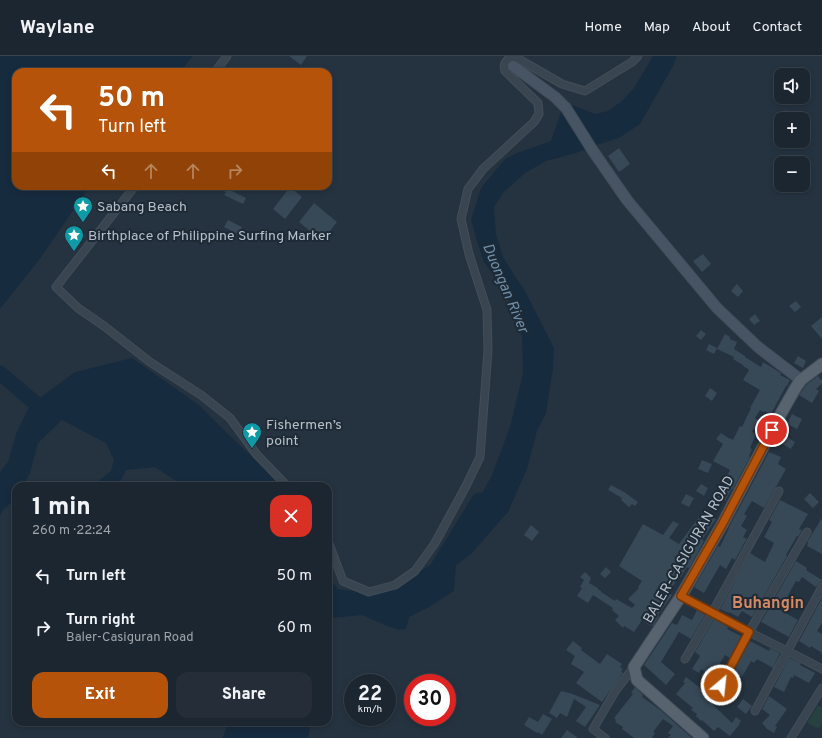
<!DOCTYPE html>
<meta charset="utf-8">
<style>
body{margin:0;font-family:Overpass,sans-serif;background:#252e38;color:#f1f3f6;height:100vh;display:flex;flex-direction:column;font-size:15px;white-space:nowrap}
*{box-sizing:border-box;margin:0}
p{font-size:13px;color:#a0a5ab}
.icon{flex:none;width:22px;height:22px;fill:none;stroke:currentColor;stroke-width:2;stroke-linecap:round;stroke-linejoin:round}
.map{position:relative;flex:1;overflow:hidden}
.details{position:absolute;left:12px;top:426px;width:320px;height:244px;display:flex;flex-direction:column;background:#1c2630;border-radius:12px;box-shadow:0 2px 6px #0003,0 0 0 1px #3a434c}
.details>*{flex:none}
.hud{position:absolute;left:12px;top:12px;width:320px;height:122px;border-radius:12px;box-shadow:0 2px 6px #0003,0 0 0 1px #3a434c;background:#b45309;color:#fff;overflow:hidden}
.fabs{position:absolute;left:774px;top:12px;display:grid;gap:8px}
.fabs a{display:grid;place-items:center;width:36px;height:36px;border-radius:8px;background:#1c2630;box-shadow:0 2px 6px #0003,0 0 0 1px #3a434c;font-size:20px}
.speed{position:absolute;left:344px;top:618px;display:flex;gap:8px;font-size:20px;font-weight:700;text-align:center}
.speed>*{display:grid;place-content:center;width:52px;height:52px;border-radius:50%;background:#1c2630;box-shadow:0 2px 6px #0003,0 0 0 1px #3a434c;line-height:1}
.speed small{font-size:10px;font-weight:400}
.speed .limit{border:6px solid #d22;background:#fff;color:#111}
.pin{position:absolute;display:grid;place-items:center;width:34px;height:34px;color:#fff;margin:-17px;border:2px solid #fff;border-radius:50%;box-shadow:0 1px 4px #0007}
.me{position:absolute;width:44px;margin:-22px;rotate:28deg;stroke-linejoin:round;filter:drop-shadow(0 0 3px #0008)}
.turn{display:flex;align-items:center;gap:14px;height:84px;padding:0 20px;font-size:18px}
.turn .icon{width:52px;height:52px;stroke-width:2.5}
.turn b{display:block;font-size:28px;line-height:34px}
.lanes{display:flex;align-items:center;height:38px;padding:0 20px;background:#0003;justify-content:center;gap:20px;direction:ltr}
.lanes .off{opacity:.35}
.round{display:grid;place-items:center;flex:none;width:42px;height:42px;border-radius:12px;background:#252e38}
.headline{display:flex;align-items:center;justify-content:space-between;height:68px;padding:0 20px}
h1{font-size:24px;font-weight:800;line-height:30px}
.action{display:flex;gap:8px;margin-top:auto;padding:8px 20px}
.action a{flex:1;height:46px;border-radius:12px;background:#b45309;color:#fff;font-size:16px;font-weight:800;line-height:46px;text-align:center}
.action a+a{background:#252e38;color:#f1f3f6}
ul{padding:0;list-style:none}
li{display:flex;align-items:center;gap:12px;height:52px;padding:0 20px}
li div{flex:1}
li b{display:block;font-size:15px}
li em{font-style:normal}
header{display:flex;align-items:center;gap:24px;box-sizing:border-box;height:56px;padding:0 20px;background:#1c2630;border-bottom:1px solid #3a434c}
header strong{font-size:19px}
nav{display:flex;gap:22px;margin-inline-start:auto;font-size:14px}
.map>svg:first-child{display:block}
.green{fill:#274141}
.water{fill:#172b3e}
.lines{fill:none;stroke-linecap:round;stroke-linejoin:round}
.river{stroke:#172b3e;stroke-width:15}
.building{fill:#374856}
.street-casing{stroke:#424e59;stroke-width:9}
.secondary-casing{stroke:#424e59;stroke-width:12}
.primary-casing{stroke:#424e59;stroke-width:13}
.street{stroke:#394550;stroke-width:7}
.secondary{stroke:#475463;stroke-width:10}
.primary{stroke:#576470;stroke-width:11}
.route-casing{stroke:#753606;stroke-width:10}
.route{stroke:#b45309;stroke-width:7}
.labels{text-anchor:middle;stroke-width:4;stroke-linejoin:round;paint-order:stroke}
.poi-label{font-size:14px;fill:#b5c0ca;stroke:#1e2a35;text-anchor:start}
.street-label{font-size:14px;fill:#b5c0ca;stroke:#1e2a35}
.water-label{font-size:15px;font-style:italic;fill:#6e8eaa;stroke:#1e2a35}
.quarter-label{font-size:16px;font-weight:bold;fill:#d78964;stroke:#1e2a35}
</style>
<header>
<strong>Waylane</strong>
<nav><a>Home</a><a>Map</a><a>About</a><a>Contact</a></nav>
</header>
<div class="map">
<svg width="822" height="682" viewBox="0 0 822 682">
<rect width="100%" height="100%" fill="#253340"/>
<path class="green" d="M 818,649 L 822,651 L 822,667 L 819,673 L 807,667 Z"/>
<path class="water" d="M 0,0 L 193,0 L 180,16 L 16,16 L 16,130 L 90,130 L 39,204 L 0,253 Z
M 653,0 L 677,0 L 673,10 L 640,68 L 619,82 L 596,89 L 576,97 L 546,105 L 525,117 L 503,137 L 494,151 L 496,178 L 503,201 L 516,222 L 524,233 L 554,292 L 553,312 L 546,357 L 537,375 L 527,413 L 508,456 L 471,498 L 456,509 L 454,535 L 429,551 L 409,561 L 406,573 L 400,574 L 387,570 L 362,559 L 332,562 L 328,565 L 328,520 L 338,533 L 371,538 L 399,535 L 413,530 L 433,516 L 454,489 L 492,419 L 510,371 L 523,318 L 522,282 L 517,260 L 504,233 L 484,206 L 477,185 L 471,164 L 481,132 L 505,103 L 517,97 L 551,85 L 561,56 L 572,49 L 595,58 L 608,55 L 622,45 L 634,32 Z
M 132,302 L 199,349 L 228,378 L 278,425 L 281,430 L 188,430 L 173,423 L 155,411 L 126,414 L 118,430 L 92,430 L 111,415 L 114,404 L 106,387 L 62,364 L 38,387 L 30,417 L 23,430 L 16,430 L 16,442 L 3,454 L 0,460 L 0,416 L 8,406 L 16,378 L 30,349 L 75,316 Z
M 228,666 L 311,666 L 308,682 L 223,682 Z"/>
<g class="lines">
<path class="river" d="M 0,317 L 42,353
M 390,542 L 392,542 L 436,514 L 479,444"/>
</g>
<path class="building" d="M 289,0 L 307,0 L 301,9 Z
M 786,54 L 795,63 L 776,63 Z
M 619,92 L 630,108 L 619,116 L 608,100 Z
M 210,130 L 234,130 L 232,135 L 246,142 L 243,148 L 224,139 L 226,136 Z
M 290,131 L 302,141 L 285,163 L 273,153 Z
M 314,147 L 337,166 L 322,185 L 299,166 Z
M 228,164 L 242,171 L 238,178 L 224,171 Z
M 703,198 L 711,208 L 702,216 L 693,205 Z
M 737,228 L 743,235 L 738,241 L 731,235 Z
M 796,245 L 801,251 L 795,256 L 789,250 Z
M 755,258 L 760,265 L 754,269 L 749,263 Z
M 822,261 L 822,283 L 811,270 Z
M 701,274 L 706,278 L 701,284 L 696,280 Z
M 725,278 L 730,281 L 730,283 L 737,286 L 734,293 L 745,300 L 745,301 L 761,311 L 763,306 L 781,317 L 780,319 L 790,324 L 787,330 L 786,330 L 771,358 L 765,355 L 764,356 L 760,354 L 755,362 L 759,365 L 752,376 L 756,378 L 750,392 L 752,393 L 749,400 L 750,401 L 733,433 L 732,433 L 725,445 L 718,441 L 725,428 L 723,427 L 730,414 L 713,405 L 723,388 L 716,383 L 721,377 L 730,383 L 730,382 L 733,384 L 740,370 L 742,371 L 751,352 L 750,352 L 760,334 L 743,324 L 749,314 L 748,313 L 743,310 L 743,309 L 733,303 L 734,301 L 717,293 Z
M 709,288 L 717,292 L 714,298 L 706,294 Z
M 798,300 L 806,305 L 803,312 L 794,307 Z
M 818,320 L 822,325 L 822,328 L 816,333 L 819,335 L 812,347 L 799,339 L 806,329 Z
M 710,332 L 717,337 L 712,345 L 705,340 Z
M 792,358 L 802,363 L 797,373 L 787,368 Z
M 783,379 L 795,386 L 791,393 L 779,386 Z
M 769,396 L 781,401 L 778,408 L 786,413 L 764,452 L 752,445 L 744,458 L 747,460 L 741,470 L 747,474 L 743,481 L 747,483 L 746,484 L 735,504 L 732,502 L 726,513 L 720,509 L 704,537 L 694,531 L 718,490 L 720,491 L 729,472 L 729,471 Z
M 702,404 L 712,408 L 708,417 L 698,413 Z
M 701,428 L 708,432 L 704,440 L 696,435 Z
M 611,429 L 624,436 L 638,446 L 635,450 L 632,448 L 629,451 L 621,444 L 622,442 L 608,434 Z
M 810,437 L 819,446 L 813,452 L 804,443 Z
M 686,438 L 694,442 L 689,451 L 681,447 Z
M 780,444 L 808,458 L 799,473 L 802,474 L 798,481 L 797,480 L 786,499 L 787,500 L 752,561 L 742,555 L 738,561 L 729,556 L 729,557 L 720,553 L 750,497 L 765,506 L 774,487 L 764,481 L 772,466 L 769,464 Z
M 702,457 L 716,463 L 702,484 L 704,485 L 691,509 L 689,512 L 687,511 L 681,521 L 679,520 L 669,537 L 672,539 L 658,559 L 659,560 L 653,570 L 652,569 L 651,570 L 642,564 L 634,576 L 624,570 L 623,572 L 615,564 L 619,560 L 612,554 L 613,552 L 593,539 L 588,547 L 577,540 L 582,532 L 580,531 L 584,524 L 580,521 L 585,516 L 591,522 L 589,527 L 598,532 L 598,533 L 601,535 L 601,536 L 615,545 L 616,543 L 632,552 L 635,549 L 628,543 L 639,532 L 638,531 L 642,525 L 619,510 L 643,468 L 663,479 L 673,465 L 679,468 L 669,482 L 679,488 Z
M 822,462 L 822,498 L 807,490 L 808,487 L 807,486 Z
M 531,469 L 539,476 L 532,485 L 524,479 Z
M 796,505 L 807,512 L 806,514 L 822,524 L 822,526 L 819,527 L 816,531 L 802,521 L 799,526 L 796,525 L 780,554 L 798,564 L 789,581 L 761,566 Z
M 606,511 L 611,516 L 605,522 L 600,518 Z
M 822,542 L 822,567 L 817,575 L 822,578 L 822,597 L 811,590 L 810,592 L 799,585 Z
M 697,554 L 705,559 L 691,583 L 679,576 L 661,606 L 675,618 L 666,629 L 644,609 L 672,567 L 677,569 L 682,559 L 692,564 Z
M 714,563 L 728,571 L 727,573 L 741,580 L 730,602 L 725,599 L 712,620 L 701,613 L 699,617 L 692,613 L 700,600 L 695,596 Z
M 573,585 L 582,592 L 581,594 L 600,608 L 607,598 L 622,608 L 620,611 L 623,613 L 621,615 L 623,617 L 602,646 L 576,627 L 584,616 L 571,608 L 575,600 L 566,594 Z
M 750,585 L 769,595 L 770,592 L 780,597 L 773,612 L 757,603 L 754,607 L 751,605 L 742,621 L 733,616 Z
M 789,602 L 801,607 L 800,609 L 815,617 L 809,627 L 794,619 L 793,622 L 791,621 L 784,636 L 774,631 Z
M 686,621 L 708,638 L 716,628 L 717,631 L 720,634 L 710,646 L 732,667 L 736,661 L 741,665 L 739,668 L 740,668 L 730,680 L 718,671 L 714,675 L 702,664 L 701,665 L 696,660 L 697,658 L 691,654 L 693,652 L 676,638 L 685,627 L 683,626 Z
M 635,631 L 643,639 L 642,641 L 659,653 L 692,682 L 668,682 L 671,679 L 668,677 L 673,670 L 663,663 L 653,676 L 655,677 L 652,682 L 634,682 L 622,673 L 623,671 L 615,666 L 616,664 L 614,662 L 633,638 L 631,637 Z
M 561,635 L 562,636 L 562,635 L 569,637 L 570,637 L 600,649 L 585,671 L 576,665 L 586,651 L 574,643 L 567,661 L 560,657 L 557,662 L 549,657 Z
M 769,640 L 787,653 L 775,670 L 777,671 L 774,677 L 767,673 L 762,667 L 770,659 L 762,653 Z
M 743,643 L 752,650 L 746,658 L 737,651 Z
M 543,658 L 552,663 L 542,679 L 538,676 L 537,677 L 524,669 L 529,661 L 538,666 Z
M 567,674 L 578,682 L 561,682 Z"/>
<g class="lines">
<defs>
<path id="street" d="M 215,16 L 227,0
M 135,130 L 56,231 L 78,252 L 104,270 L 150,306 L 201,339 L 230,362 L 257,399 L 287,430
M 328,485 L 343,525 L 369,536 L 395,529 L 415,515 L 435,487 L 466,430 L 480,401 L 488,294 L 487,254 L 469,198 L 461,163 L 468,133 L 483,113 L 534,66 L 539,58 L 538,47 L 505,15 C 503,8 505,5 511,1 L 517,2 L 562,28 L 585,35 L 632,6 L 638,0
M 681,540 L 749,576 L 805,604 L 822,613
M 685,603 L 712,557 L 779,435
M 721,629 L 749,576 L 807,476
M 755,655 L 822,531
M 605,682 L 593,673 L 616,634 L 634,611
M 791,682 L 822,632"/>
<path id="secondary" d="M 513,10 L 555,41 L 566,52 L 593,95 L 627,144 L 717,252 L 758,291 L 801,324"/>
<path id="primary" d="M 703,682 L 637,624 L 634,611 L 681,540 L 723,467 L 779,361 L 796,331 L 801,324 L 822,308"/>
</defs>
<use href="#street" class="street-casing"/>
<use href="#secondary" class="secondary-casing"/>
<use href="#primary" class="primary-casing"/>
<use href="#street" class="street"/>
<use href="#secondary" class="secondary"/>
<use href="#primary" class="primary"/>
</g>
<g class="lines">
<defs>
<path id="route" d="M 721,629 L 749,576 L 681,540 L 723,467 L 772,374"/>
</defs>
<use href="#route" class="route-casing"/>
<use href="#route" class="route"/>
</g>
<defs>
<symbol id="sight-pin" viewBox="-11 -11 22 30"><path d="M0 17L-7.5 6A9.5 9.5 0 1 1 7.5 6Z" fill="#0f9aa8" stroke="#1e2a35"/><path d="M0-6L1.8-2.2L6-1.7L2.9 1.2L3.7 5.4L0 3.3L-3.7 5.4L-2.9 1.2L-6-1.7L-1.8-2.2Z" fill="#fff"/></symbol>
</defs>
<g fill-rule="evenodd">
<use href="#sight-pin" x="72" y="139" width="22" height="30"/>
<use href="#sight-pin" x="63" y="168" width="22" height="30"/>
<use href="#sight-pin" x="241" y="365" width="22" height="30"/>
</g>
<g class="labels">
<g class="poi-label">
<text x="97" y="155">Sabang Beach</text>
<text x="88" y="184">Birthplace of Philippine Surfing Marker</text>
<text x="266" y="373">Fishermen’s<tspan x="266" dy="16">point</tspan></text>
</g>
<g class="street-label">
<text transform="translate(688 493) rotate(-60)" y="5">BALER-CASIGURAN ROAD</text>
</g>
<g class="water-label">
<text transform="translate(506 232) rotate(67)" y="5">Duongan River</text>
</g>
<g class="quarter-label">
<text x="768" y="552">Buhangin</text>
</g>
</g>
</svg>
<div class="fabs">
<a><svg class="icon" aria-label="sound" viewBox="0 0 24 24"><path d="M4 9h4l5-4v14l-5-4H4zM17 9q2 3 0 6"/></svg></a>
<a>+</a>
<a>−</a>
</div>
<div class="speed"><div>22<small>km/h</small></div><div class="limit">30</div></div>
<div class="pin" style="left:772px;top:374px;background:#d93025"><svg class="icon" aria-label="arrive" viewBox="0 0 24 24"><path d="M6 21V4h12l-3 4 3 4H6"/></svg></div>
<svg class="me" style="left:721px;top:629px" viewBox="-20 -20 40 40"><circle r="17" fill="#b45309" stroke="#fff" stroke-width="3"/><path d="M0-11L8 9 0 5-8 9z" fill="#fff"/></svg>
<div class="hud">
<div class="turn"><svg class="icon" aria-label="left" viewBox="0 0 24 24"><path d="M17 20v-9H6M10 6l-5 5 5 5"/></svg><div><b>50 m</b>Turn left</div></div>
<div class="lanes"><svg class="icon" aria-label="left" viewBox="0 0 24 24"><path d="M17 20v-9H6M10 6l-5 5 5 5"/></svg><svg class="icon off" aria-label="ahead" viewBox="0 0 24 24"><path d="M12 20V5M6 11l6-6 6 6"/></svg><svg class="icon off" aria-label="ahead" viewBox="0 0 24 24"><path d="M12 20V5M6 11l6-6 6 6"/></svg><svg class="icon off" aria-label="right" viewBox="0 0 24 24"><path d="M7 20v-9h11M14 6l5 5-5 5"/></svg></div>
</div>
<section class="details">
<div class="headline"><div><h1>1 min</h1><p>260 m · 22:24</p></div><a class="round" style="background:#d93025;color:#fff"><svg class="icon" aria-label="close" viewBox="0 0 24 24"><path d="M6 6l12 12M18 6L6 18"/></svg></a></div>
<ul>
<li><svg class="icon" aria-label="left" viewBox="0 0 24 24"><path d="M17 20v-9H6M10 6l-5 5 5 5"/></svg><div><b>Turn left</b></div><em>50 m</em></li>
<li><svg class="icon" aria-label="right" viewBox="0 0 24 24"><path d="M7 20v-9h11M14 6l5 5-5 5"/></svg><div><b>Turn right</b><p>Baler-Casiguran Road</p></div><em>60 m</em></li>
</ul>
<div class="action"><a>Exit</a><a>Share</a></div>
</section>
</div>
